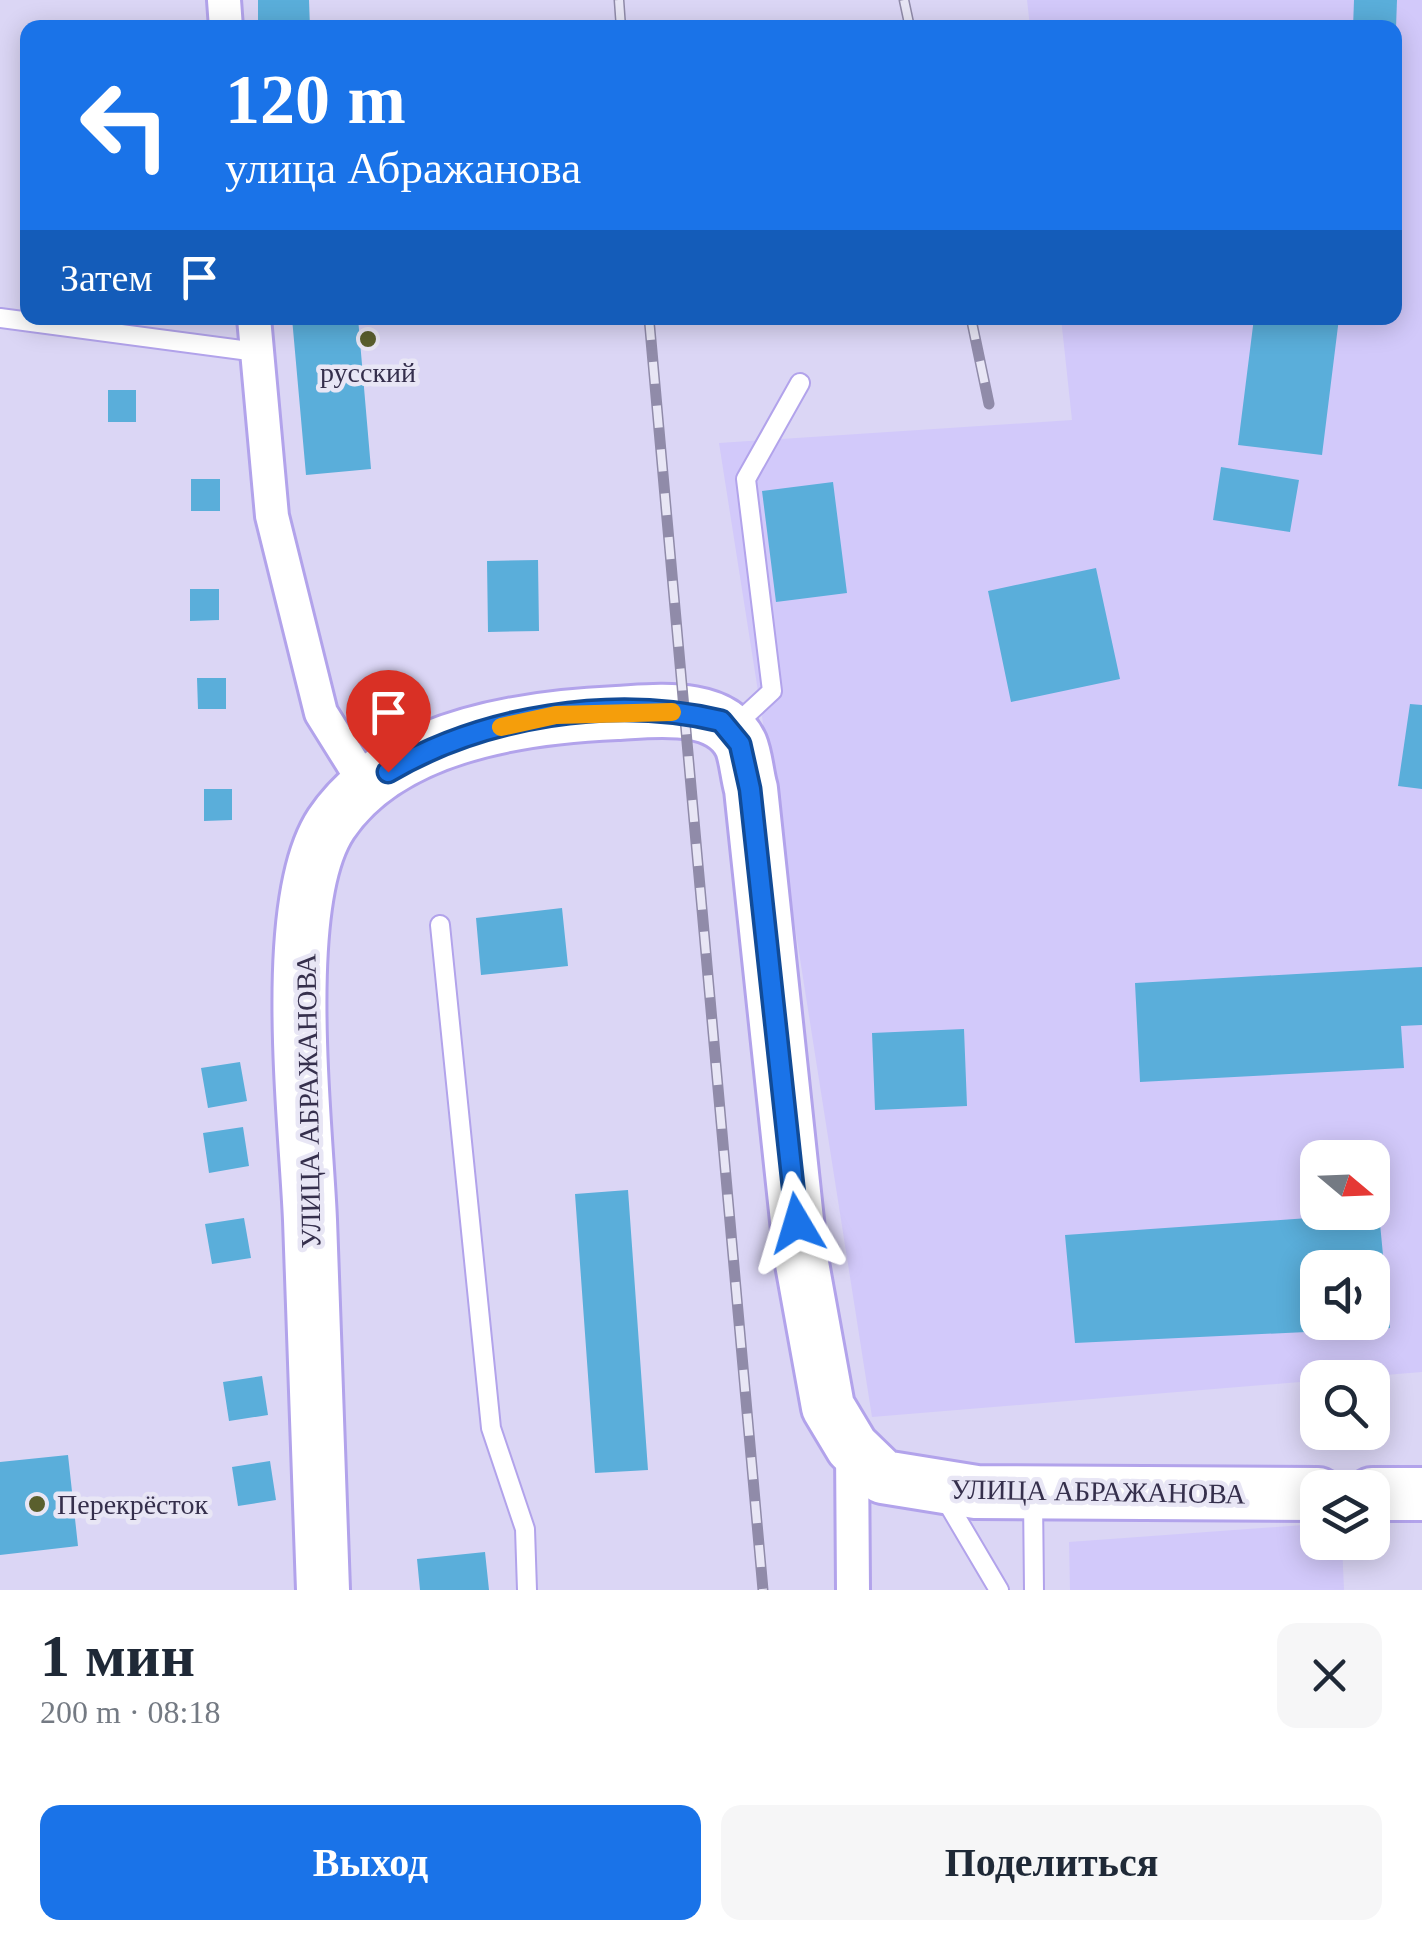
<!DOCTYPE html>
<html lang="ru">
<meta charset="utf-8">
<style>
body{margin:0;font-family:"Times New Roman",serif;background:#f6f6f7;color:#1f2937;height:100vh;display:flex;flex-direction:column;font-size:38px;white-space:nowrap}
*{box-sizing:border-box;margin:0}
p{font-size:32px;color:#747a83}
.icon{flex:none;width:55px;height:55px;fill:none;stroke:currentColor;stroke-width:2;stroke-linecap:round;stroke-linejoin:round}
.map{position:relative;height:1590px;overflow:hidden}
.details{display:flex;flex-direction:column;background:#fff;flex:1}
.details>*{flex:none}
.hud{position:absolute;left:20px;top:20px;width:1382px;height:305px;border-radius:20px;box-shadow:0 5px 25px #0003;background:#1a73e8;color:#fff;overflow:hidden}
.needle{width:65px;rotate:109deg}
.tools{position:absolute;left:1300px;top:1140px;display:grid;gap:20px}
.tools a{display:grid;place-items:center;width:90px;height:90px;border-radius:20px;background:#fff;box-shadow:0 5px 25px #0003;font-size:50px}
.pin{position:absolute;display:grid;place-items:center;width:85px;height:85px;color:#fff;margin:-102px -42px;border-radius:50% 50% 50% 0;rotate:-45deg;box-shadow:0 0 10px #0007}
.pin .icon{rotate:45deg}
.me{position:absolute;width:110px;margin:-55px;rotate:353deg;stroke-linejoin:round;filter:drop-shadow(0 0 8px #0008)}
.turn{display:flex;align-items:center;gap:35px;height:210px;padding:0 40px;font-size:45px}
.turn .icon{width:130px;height:130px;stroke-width:2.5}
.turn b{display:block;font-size:70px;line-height:85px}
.then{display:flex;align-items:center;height:95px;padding:0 40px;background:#0003;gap:20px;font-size:38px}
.round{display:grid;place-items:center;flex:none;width:105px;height:105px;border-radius:20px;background:#f6f6f7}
.summary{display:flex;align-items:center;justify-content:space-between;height:170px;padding:0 40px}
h1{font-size:60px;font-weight:700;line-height:75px}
.cta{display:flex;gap:20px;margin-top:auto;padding:20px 40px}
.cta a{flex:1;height:115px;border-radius:20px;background:#1a73e8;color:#fff;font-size:40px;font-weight:700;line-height:115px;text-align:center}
.cta a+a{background:#f6f6f7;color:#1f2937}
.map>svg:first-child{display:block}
.built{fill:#d2c9fa;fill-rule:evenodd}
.building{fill:#5aaeda;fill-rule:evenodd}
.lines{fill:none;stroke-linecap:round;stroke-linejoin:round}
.lane-casing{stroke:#b2a3eb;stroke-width:22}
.street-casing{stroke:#b2a3eb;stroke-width:38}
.primary-casing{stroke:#b2a3eb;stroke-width:58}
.lane{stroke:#fff;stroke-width:18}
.street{stroke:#fff;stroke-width:32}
.primary{stroke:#fff;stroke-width:52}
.rail-casing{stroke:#908ba9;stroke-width:11}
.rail{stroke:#e8e6f5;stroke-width:8;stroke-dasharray:22;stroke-linecap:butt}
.route-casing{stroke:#114b97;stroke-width:25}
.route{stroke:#1a73e8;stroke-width:18}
.slow{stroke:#f59e0b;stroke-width:18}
.poi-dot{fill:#5a5f2d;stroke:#e8e6f5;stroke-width:4}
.labels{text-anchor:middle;stroke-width:9;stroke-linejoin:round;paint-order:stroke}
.poi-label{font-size:28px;fill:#352f4c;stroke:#e8e6f5}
.street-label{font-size:28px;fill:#352f4c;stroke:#e8e6f5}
</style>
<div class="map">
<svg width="1422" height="1590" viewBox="0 0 1422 1590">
<rect width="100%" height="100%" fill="#dbd6f5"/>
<path class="built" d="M 1027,0 L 1422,0 L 1422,1372 L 872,1417 L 719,443 L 1072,420 L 1061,318 L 1395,318 L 1395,28 L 1030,27 ZM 1318,1158 L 1372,1158 L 1372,1212 L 1318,1212 ZM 1318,1268 L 1372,1268 L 1372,1322 L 1318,1322 Z
M 1317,1524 L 1318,1542 L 1342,1543 L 1344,1590 L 1070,1590 L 1069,1542 Z"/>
<path class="building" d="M 258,0 L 309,0 L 310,28 L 258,28 Z
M 1354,0 L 1397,0 L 1396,28 L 1353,28 Z
M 292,318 L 358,318 L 371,469 L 306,475 Z
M 1254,318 L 1339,318 L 1322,455 L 1238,445 Z
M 108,390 L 136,390 L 136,422 L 108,422 Z
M 1221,467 L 1299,480 L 1290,532 L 1213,520 Z
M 191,479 L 220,479 L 220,511 L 191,511 Z
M 833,482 L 847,593 L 776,602 L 762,491 Z
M 538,560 L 539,631 L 488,632 L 487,561 Z
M 1096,568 L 1120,679 L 1011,702 L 988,591 Z
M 190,589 L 219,589 L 219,620 L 190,621 Z
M 197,678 L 226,678 L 226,709 L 198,709 Z
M 1410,704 L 1422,705 L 1422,789 L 1398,786 Z
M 204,789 L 232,789 L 232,820 L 204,821 Z
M 562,908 L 568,966 L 481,975 L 476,918 Z
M 1422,967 L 1422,1025 L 1401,1026 L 1404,1068 L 1140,1082 L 1135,983 Z
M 964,1029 L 967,1106 L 875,1110 L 872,1033 Z
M 240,1062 L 247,1101 L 208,1108 L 201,1068 Z
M 243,1127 L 249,1166 L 209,1173 L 203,1133 Z
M 628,1190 L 648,1470 L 595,1473 L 575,1194 Z
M 1379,1213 L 1390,1328 L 1075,1343 L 1065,1235 ZM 1318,1268 L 1372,1268 L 1372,1322 L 1318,1322 Z
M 244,1218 L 251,1258 L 212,1264 L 205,1224 Z
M 262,1376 L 268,1415 L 229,1421 L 223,1382 Z
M 68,1455 L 78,1546 L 0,1555 L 0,1462 Z
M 270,1461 L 276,1500 L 238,1506 L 232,1467 Z
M 485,1552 L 489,1590 L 420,1590 L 417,1559 Z"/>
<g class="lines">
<defs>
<path id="lane" d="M 0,318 L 257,352
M 733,727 L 772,691 L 746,479 L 800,383
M 440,925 L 491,1428 L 525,1529 L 527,1590
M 944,1497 L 999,1590
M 1033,1498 L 1034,1590"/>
<path id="street" d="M 224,0 L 226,28
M 254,318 L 272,516 L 321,713 L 366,785
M 852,1447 L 853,1590"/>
<path id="primary" d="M 1372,1494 L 1422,1494
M 323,1590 C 319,1467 314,1343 310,1220 C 306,1123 279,903 331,824 C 390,736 521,717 617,713 C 656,711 721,702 741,745 C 746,757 747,775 751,789 L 801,1258 L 828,1407 L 852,1447 L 883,1477 L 976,1492 L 1318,1494"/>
</defs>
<use href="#lane" class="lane-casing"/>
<use href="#street" class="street-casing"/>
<use href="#primary" class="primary-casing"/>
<use href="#lane" class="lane"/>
<use href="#street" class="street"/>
<use href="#primary" class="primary"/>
<defs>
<path id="rail" d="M 619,0 L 621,28
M 904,0 L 910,28
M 649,318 L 763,1590
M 971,318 L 989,404"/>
</defs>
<use href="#rail" class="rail-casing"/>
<use href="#rail" class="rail"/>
</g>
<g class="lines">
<defs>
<path id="route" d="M 388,772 C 483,716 613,695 721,721 L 740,744 L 750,789 L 797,1223"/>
</defs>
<use href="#route" class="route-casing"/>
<use href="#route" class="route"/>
<path class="slow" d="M 501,727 L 556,715 L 672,712"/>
</g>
<g class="poi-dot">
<circle cx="368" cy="339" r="10"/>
<circle cx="37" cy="1504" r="10"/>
</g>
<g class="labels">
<g class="poi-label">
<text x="368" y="382">русский</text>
<text x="57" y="1514" text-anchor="start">Перекрёсток</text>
</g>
<g class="street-label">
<text transform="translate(308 1101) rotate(-91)" y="10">УЛИЦА АБРАЖАНОВА</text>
<text transform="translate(1098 1491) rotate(1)" y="10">УЛИЦА АБРАЖАНОВА</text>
</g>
</g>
</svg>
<div class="tools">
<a><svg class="needle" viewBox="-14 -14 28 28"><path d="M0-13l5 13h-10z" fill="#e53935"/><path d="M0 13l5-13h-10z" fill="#747a83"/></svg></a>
<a><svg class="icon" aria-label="sound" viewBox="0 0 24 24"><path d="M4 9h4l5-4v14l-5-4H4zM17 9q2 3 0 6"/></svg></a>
<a><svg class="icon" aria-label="search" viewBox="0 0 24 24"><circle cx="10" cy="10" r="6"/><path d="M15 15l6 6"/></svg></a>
<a><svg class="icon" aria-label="layers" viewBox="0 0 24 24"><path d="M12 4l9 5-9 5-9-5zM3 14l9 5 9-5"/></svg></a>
</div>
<div class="pin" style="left:388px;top:772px;background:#d93025"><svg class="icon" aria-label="arrive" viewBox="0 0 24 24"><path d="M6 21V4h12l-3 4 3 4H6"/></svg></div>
<svg class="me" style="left:797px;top:1223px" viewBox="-20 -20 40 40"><path d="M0-17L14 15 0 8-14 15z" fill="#1a73e8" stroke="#fff" stroke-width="4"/></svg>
<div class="hud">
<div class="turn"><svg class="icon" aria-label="left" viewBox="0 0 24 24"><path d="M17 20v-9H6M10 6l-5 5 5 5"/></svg><div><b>120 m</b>улица Абражанова</div></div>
<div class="then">Затем<svg class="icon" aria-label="arrive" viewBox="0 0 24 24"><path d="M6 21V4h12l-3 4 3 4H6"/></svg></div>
</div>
</div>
<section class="details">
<div class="summary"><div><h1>1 мин</h1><p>200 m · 08:18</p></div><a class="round"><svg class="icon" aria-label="close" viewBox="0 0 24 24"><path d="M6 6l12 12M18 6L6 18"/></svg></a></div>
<div class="cta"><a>Выход</a><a>Поделиться</a></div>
</section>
